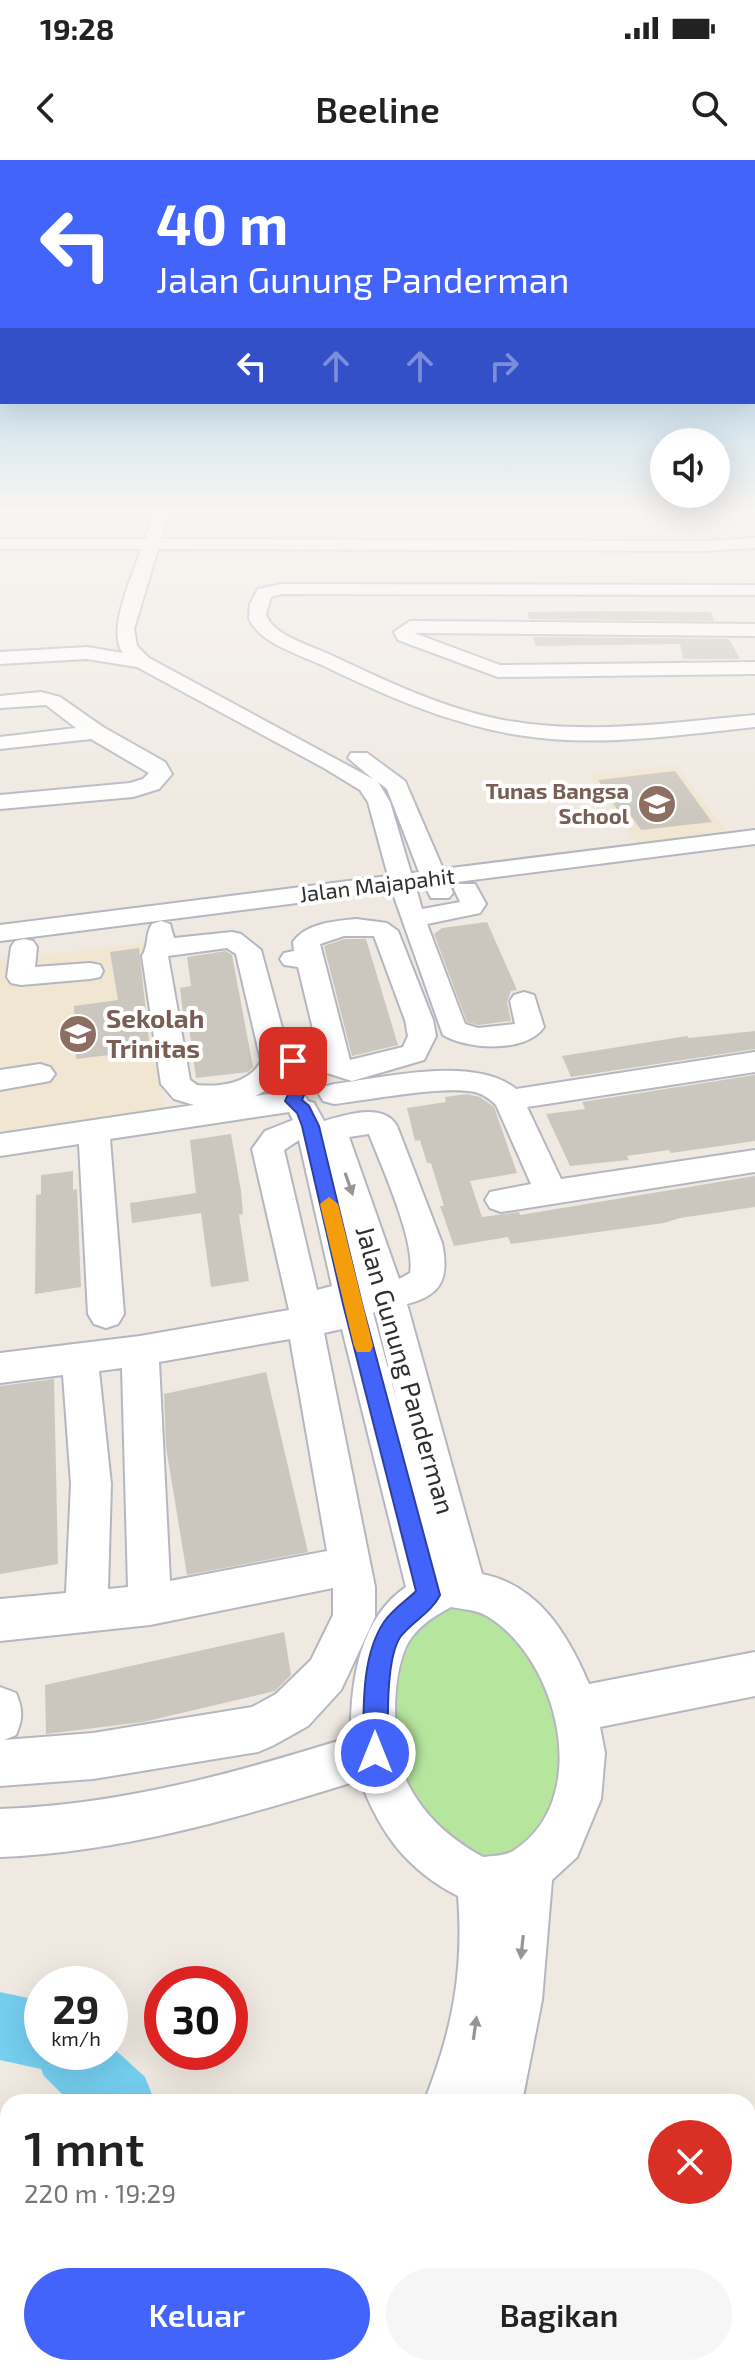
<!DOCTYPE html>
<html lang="id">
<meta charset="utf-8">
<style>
body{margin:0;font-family:"Exo 2",sans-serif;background:#f6f6f6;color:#222;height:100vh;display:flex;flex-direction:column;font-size:30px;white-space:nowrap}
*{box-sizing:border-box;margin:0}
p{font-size:26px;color:#767676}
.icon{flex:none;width:44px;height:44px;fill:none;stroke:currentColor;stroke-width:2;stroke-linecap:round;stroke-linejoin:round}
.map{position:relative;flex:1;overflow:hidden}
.panel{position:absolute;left:0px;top:1934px;width:756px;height:282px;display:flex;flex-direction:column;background:#fff;border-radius:24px 24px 0 0;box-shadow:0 8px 32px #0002}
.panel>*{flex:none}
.guide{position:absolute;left:0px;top:0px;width:756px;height:244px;box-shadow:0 8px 32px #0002;background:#4264fb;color:#fff;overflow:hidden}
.buttons{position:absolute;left:650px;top:268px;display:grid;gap:16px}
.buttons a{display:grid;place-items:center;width:80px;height:80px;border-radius:50%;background:#fff;box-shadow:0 8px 32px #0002;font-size:40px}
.speed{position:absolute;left:24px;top:1806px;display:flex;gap:16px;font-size:40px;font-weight:700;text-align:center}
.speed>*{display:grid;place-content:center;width:104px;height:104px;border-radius:50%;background:#fff;box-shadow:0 8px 32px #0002;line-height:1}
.speed small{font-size:20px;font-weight:400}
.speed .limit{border:12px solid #d22;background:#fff;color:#111}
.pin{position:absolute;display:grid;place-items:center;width:68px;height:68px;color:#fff;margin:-34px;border-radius:16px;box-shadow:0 4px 12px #0006}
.me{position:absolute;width:88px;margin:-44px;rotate:0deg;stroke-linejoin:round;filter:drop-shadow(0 0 6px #0008)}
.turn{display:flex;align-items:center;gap:28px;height:168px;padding:0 24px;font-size:36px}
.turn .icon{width:104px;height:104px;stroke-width:2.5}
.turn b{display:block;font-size:56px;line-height:68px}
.lanes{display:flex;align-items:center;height:76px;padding:0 24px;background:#0003;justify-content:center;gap:40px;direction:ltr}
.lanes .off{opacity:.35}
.round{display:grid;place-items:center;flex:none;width:84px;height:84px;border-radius:42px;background:#f6f6f6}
.overview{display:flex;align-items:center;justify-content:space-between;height:136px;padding:0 24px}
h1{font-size:48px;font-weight:600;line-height:60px}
.primary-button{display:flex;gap:16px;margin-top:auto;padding:16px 24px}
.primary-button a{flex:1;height:92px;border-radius:48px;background:#4264fb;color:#fff;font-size:32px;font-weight:600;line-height:92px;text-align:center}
.primary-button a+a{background:#f6f6f6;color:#222}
.status{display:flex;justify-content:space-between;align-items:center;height:56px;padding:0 40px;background:#fff;direction:ltr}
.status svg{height:22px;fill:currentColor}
header{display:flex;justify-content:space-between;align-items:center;height:104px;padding:0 24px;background:#fff;font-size:36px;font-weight:600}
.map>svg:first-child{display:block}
.education{fill:#f0e6d1}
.green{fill:#b6e59e}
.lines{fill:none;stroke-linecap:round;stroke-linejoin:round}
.river{fill:#75cff0;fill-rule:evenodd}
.building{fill:#cbc7bf}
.minor-casing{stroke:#b4b7c1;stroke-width:4}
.minor{fill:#fff;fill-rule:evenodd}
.oneway{fill:#969696}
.route{fill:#4264fb;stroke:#2b41a3;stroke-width:2}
.slow{fill:#f59e0b}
.labels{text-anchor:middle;stroke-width:8;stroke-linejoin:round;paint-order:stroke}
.far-education-label{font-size:22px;font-weight:bold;fill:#785e54;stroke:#fff;text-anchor:end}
.far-street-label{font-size:22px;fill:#2e2e2e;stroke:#fff}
.education-label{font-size:26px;font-weight:bold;fill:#785e54;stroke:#fff;text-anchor:start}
.street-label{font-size:26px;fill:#2e2e2e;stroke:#fff}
</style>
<div class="status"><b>19:28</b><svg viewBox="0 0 49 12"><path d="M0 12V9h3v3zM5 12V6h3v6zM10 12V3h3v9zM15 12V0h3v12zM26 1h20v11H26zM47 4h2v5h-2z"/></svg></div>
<header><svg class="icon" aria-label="back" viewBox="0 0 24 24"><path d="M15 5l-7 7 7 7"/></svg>Beeline<svg class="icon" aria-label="search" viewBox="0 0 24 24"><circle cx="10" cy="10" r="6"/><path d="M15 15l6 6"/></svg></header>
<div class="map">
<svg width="755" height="2215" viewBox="0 0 755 2215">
<rect width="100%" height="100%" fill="#efe9e1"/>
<path class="education" d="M 676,605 L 728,673 L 636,683 L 589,614 Z
M 145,783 L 165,949 L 0,971 L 0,800 Z"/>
<path class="green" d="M 491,1438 L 575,1550 L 563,1669 L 482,1720 L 413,1667 L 382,1589 L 391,1487 L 414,1452 Z"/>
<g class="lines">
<path class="river" d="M 0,1832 L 42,1841 L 42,1892 L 110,1892 L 110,1885 L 145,1917 L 155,1942 L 70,1942 L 44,1916 L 41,1909 L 0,1900 Z"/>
</g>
<path class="building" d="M 604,451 L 711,452 L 714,461 L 529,459 L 527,452 Z
M 533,477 L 729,479 L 740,499 L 683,499 L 680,484 L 536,486 Z
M 675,611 L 712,662 L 641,670 L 629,653 L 620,654 L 598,620 Z
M 487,762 L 517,830 L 511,831 L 507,842 L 511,861 L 478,865 L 467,862 L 434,774 L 442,768 Z
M 344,779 L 366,779 L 398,885 L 352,896 L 324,786 Z
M 139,788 L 150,890 L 76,899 L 74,846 L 118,840 L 110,792 Z
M 226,791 L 232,795 L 253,907 L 248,912 L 196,918 L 187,852 L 183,853 L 180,828 L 191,826 L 187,797 Z
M 755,871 L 755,889 L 571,917 L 562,896 L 687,876 L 689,878 Z
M 755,915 L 755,981 L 671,993 L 669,990 L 627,996 L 629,1000 L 570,1006 L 546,954 L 585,949 L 582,942 Z
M 467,934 L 480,937 L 494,947 L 517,1013 L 470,1021 L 482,1057 L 519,1052 L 520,1055 L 755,1016 L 755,1047 L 680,1058 L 664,1063 L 511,1084 L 508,1077 L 454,1086 L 440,1046 L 444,1046 L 431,1003 L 427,1003 L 420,980 L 415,981 L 407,948 L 446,942 L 445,937 Z
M 231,974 L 241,1031 L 243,1054 L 239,1055 L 249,1121 L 211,1127 L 201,1053 L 132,1063 L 130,1043 L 196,1033 L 190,980 Z
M 73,1011 L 73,1030 L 77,1029 L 81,1127 L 35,1134 L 36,1035 L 41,1034 L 41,1015 Z
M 266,1212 L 308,1392 L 187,1415 L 166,1287 L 164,1234 Z
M 54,1219 L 58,1404 L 0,1414 L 0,1226 Z
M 284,1472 L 291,1515 L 275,1531 L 143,1562 L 46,1574 L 45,1525 Z"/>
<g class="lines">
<defs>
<path id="minor" d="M 153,354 L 169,354 L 161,379 L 703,381 L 755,378 L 755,388 L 703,391 L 158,389 L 134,469 L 137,486 L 149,498 L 373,619 L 348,598 L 351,593 L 367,593 L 405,621 L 443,709 L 755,670 L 755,684 L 449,723 L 453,733 L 449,738 L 431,738 L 425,726 L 416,728 L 422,749 L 460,742 L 454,729 L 457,724 L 475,724 L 486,744 L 480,753 L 427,764 L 465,864 L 478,868 L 515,864 L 510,841 L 514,835 L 524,832 L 534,835 L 544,867 C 527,893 468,890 443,875 L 392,731 L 0,781 L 0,765 L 388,716 L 368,642 L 360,630 L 324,608 L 137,507 L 87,499 L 0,504 L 0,492 L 87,487 L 123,493 C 106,471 133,415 141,389 L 0,389 L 0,379 L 145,379 ZM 378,622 L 387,629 L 419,712 L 411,713 L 390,642 Z
M 282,424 L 755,425 L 755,435 L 282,434 L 271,437 L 266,454 C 271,475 312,486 331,495 C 382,519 434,544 489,557 C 576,577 667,563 755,555 L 755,567 C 677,575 596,588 518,575 C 450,564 386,536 324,506 C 299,494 261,484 249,459 L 250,444 L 258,429 Z
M 410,461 L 755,464 L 755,476 L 414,473 L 500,505 L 755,502 L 755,514 L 498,517 L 398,480 L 394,472 Z
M 41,532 L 60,537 L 103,567 L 165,602 L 172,614 L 159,629 L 133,637 L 0,649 L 0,635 L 130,623 L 143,619 L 149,613 L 91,579 L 0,589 L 0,577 L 76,568 L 46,545 L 0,548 L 0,536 Z
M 356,759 L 387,763 L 398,771 L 433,860 L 436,876 L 424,900 L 352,921 L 327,913 L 322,906 L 298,807 L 284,805 L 280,799 L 284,793 L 294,791 L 293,782 C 306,763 335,761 356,759 ZM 344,776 L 374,776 L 405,860 L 408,876 L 403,887 L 350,900 L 320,784 Z
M 161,761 L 170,764 L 174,778 L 232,772 L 241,774 L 261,790 L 291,901 L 273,927 L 255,936 L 293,931 L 304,934 L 308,941 L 314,943 L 324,961 C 346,955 383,942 397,966 L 442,1083 C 449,1117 443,1135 407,1144 L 482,1414 C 539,1425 568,1475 589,1524 L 755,1492 L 755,1536 L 600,1567 L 605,1593 L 601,1639 L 577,1697 L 552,1720 L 542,1840 L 522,1942 L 424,1942 C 452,1872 464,1812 458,1736 C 407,1710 380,1673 360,1620 C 241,1657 125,1692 0,1697 L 0,1649 C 122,1645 235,1613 351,1577 C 350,1524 359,1459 406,1427 L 342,1169 L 324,1173 L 375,1427 L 375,1457 L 341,1530 L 308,1566 L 274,1585 L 258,1592 L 93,1619 L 0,1626 L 0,1527 L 16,1533 C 23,1550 23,1558 16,1575 L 4,1580 L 93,1573 L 252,1547 L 276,1534 L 311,1500 L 333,1455 L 333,1428 L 150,1465 L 0,1481 L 0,1439 L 66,1433 L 71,1324 L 63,1215 L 0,1223 L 0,1193 L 140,1176 L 289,1150 L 252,989 L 265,971 L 293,960 L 289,952 L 110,979 L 124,1154 L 118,1164 L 106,1168 L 94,1164 L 88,1154 L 79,984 L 0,996 L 0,974 L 194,945 L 174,939 L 161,924 L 142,796 C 149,785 145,774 152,764 ZM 227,788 L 236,794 L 261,901 C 249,924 220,927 197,925 L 190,920 L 168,796 ZM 369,974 C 381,1005 416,1082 410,1113 L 399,1119 L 349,977 ZM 299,980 L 332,1126 L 317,1130 L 284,990 ZM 375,1152 L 398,1246 L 373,1153 ZM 290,1179 L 327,1391 L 170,1421 L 159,1202 ZM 122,1208 L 128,1427 L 108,1429 L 111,1324 L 99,1211 ZM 451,1447 C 462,1449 477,1450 487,1456 C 559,1499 594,1640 513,1691 C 505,1696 492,1696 483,1697 C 452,1680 426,1658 409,1626 C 392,1592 390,1522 406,1487 C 415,1468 434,1456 451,1447 Z
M 24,779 L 33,781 L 37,787 L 35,807 L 90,803 L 100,805 L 103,811 L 100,817 L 90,819 L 21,825 L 11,823 L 7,817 L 11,787 L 15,781 Z
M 755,892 L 755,912 L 527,947 L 561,1019 L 755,990 L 755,1012 L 501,1052 L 490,1048 L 485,1040 L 490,1032 L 531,1024 L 496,945 C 490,939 483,934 475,932 C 444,925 369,940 334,944 L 323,941 L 319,934 L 323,927 L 334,924 C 384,918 474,895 516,929 Z
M 40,904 L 50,907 L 55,914 L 50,921 L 0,930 L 0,910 Z
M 289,2208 L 350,2208 L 347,2215 L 286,2215 Z
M 361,2208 L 422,2208 L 419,2215 L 358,2215 Z"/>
</defs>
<use href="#minor" class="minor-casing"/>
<use href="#minor" class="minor"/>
</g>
<defs><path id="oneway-solid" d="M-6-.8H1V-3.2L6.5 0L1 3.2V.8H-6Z" transform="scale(2)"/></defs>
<g class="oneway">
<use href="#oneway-solid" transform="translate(349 1024) rotate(71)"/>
<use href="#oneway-solid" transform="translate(522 1787) rotate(96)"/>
<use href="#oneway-solid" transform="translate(475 1868) rotate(-82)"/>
</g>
<linearGradient id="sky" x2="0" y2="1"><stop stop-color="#7abfeb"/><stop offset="0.53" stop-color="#f8f5f2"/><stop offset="1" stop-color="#f8f5f2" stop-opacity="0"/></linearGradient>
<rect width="755" height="664" fill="url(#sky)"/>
<path class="route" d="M 293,895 L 301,901 L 307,928 L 302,940 L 309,946 L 319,966 L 362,1144 L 440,1435 C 432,1452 413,1461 401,1476 C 385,1498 388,1565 388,1593 L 384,1602 L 375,1605 L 367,1602 L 363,1593 C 364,1552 360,1498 384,1462 C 392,1450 406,1441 416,1431 L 343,1144 L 302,966 L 297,953 L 285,941 L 291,928 L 285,901 Z"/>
<path class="slow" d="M 329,1037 L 338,1044 L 373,1186 L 370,1192 L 357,1192 L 354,1186 L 320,1044 Z"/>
<defs>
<symbol id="school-disc" viewBox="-11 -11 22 22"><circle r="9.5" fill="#8d6e63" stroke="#fff"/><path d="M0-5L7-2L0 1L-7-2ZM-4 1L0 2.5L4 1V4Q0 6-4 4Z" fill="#fff"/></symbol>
</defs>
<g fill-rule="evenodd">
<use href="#school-disc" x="635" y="622" width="44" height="44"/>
<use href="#school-disc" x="56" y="852" width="44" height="44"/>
</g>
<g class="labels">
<g class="far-education-label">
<text x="629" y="639">Tunas Bangsa<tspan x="629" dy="25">School</tspan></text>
</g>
<g class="far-street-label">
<text transform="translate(377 725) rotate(-7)" y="8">Jalan Majapahit</text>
</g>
<g class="education-label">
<text x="106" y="868">Sekolah<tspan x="106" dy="30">Trinitas</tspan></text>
</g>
<g class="street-label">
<text transform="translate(405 1210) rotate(74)" y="9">Jalan Gunung Panderman</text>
</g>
</g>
</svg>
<div class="buttons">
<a><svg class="icon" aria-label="sound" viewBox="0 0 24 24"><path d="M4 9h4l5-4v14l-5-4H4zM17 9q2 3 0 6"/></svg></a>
</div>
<div class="speed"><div>29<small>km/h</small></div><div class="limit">30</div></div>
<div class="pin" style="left:293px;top:901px;background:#d93025"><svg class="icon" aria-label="arrive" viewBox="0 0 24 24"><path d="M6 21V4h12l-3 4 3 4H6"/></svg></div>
<svg class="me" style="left:375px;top:1593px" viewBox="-20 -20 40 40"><circle r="17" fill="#4264fb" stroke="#fff" stroke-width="3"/><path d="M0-11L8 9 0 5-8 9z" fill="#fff"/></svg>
<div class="guide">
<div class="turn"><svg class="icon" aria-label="left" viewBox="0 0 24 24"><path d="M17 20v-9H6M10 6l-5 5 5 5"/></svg><div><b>40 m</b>Jalan Gunung Panderman</div></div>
<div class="lanes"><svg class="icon" aria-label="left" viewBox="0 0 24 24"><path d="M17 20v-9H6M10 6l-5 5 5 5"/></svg><svg class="icon off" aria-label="ahead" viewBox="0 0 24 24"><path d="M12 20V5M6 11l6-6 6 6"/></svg><svg class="icon off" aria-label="ahead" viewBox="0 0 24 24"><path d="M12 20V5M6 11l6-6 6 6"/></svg><svg class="icon off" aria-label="right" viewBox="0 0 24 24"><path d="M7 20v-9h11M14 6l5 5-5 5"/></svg></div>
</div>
<section class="panel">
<div class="overview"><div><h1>1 mnt</h1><p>220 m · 19:29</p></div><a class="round" style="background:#d93025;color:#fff"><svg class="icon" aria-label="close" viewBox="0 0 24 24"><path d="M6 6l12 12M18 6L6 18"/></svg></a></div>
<div class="primary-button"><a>Keluar</a><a>Bagikan</a></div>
</section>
</div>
